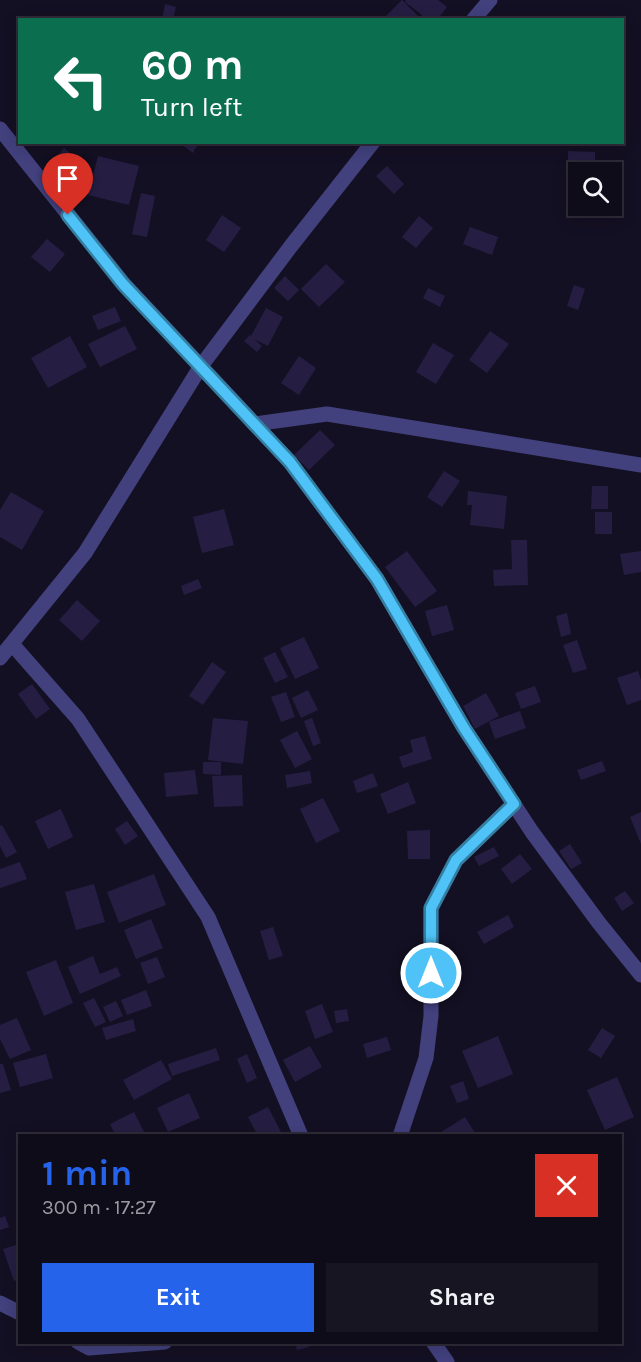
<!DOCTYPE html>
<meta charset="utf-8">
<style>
body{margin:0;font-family:Karla,sans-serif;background:#181523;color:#f1f3f6;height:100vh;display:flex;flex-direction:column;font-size:22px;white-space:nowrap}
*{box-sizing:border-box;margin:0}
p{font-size:20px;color:#9b9ba2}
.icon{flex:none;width:33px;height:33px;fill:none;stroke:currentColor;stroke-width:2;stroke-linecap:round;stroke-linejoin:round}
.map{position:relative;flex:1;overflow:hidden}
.panel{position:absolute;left:18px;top:1134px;width:604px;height:210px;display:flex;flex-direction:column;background:#0f0c1a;border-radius:0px;box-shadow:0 3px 15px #0003,0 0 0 2px #2f2c39}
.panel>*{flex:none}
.banner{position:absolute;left:18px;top:18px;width:606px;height:126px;border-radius:0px;box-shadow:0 3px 15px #0003,0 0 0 2px #2f2c39;background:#0b6e4f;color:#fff;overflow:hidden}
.tools{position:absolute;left:568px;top:162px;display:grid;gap:12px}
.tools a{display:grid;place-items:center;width:54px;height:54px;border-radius:0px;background:#0f0c1a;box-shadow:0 3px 15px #0003,0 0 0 2px #2f2c39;font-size:30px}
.pin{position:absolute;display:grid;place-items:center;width:51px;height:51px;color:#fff;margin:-62px -26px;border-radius:50% 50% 50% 0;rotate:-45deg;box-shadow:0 0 6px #0007}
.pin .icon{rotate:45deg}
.me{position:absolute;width:66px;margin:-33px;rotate:0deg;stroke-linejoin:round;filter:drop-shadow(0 0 4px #0008)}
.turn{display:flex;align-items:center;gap:21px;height:126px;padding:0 24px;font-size:27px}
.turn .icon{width:78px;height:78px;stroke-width:2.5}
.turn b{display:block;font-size:42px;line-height:51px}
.round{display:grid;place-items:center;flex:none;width:63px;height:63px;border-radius:0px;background:#181523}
.summary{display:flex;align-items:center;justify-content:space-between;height:102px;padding:0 24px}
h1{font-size:36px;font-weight:700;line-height:45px;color:#2563eb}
.primary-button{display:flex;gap:12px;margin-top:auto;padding:12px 24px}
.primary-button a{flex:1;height:69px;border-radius:0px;background:#2563eb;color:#fff;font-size:24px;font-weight:700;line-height:69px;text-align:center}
.primary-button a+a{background:#181523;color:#f1f3f6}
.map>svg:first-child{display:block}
.building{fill:#251e42}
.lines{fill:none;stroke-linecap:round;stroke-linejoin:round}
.street{stroke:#42407d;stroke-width:15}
.route-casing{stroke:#337fa1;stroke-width:15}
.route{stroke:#4fc3f7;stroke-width:10}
</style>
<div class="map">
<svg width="641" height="1362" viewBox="0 0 641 1362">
<rect width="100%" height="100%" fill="#141023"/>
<path class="building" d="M 402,0 L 420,18 L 422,15 L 405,2 L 406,0 L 438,0 L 447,7 L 437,20 L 420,18 L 382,20 Z
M 165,4 L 176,7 L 173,20 L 162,20 Z
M 178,142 L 199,142 L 193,153 Z
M 64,148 L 84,164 L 67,184 L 48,167 Z
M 568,151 L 595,152 L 595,167 L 568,166 Z
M 98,156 L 139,166 L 129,205 L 88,195 Z
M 387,166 L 404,184 L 394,194 L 376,176 Z
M 141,193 L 155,196 L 147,237 L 132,234 Z
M 222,215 L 241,228 L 224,252 L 206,240 Z
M 419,216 L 433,228 L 416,248 L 402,237 Z
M 470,227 L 498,237 L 492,255 L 463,244 Z
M 47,239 L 65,254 L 50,272 L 31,257 Z
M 326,264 L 345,282 L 319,307 L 301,289 Z
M 285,276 L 299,290 L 288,301 L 274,288 Z
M 574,285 L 585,289 L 578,310 L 567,306 Z
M 428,288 L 445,296 L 440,307 L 423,298 Z
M 115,307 L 121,321 L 98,330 L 92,316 Z
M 266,308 L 283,317 L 268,346 L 254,339 L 262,346 L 257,352 L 244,341 L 250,335 L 251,336 Z
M 125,326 L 137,349 L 100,367 L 88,344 Z
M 490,331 L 509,344 L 487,373 L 469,360 Z
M 70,336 L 87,367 L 48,388 L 31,358 Z
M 433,343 L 454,355 L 436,384 L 416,372 Z
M 299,356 L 316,368 L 299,395 L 281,383 Z
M 320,430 L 335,445 L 309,470 L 294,455 Z
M 444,471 L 460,481 L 442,507 L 427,497 Z
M 592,486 L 608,486 L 608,509 L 591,509 Z
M 468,491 L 507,496 L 504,529 L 470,525 L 472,505 L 467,505 Z
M 11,492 L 44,511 L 22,550 L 0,537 L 0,510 Z
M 224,509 L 234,545 L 202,553 L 193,517 Z
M 595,512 L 612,512 L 612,534 L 595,534 Z
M 511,540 L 527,540 L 528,585 L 494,586 L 493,570 L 512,569 Z
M 407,551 L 437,591 L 415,607 L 385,567 Z
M 641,551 L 641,572 L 624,575 L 620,554 Z
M 198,579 L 202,588 L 184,595 L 181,586 Z
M 77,600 L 100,621 L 82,641 L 59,620 Z
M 447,605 L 454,630 L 432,636 L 425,611 Z
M 567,613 L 571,634 L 561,637 L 556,616 Z
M 304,637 L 319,668 L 295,679 L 280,648 Z
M 577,640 L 587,669 L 573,673 L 563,645 Z
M 275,652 L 288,677 L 275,683 L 263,658 Z
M 212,662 L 226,672 L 203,705 L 189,696 Z
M 638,671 L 641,680 L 641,700 L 627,705 L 617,678 Z
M 32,684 L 50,709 L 36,719 L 18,694 Z
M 535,686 L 541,702 L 521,709 L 515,693 Z
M 308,690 L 318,710 L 301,718 L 292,698 Z
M 286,692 L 295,717 L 281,722 L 271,697 Z
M 486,693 L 499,716 L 475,729 L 463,706 Z
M 520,711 L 526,728 L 495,739 L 489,722 Z
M 213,718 L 248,721 L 243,764 L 208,760 Z
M 312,718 L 321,743 L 313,746 L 304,721 Z
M 297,731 L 312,759 L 295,768 L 280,740 Z
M 425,736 L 432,759 L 403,768 L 399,757 L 413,752 L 410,740 Z
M 602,761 L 606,771 L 581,780 L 577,770 Z
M 203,762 L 221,762 L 221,775 L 203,774 Z
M 195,770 L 198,794 L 166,797 L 164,773 Z
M 310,771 L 312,783 L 287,788 L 285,775 Z
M 373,773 L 378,786 L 357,793 L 353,781 Z
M 242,775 L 243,806 L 214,807 L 212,776 Z
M 408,782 L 416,803 L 388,814 L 380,794 Z
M 323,798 L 340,831 L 316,843 L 300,809 Z
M 61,809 L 73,837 L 48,849 L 35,821 Z
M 641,812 L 641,844 L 630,817 Z
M 127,821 L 138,836 L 125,845 L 115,829 Z
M 2,825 L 17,852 L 6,858 L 0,846 L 0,826 Z
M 430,830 L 430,859 L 408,859 L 407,831 Z
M 570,844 L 582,863 L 571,869 L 559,851 Z
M 494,847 L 499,856 L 479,866 L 474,857 Z
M 520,854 L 532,869 L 512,884 L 501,869 Z
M 20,862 L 27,879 L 0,888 L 0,869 Z
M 154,874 L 166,905 L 119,923 L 107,892 Z
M 94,884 L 105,922 L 76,930 L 65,892 Z
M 625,891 L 634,903 L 622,911 L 614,898 Z
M 508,915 L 514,927 L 484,944 L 477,932 Z
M 151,919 L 163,948 L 136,959 L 124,930 Z
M 273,927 L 283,956 L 269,960 L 260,931 Z
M 93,956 L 100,974 L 117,967 L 121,976 L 80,994 L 68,967 Z
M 157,957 L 165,977 L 148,984 L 140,963 Z
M 56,960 L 73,1003 L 44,1016 L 26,972 Z
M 146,990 L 152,1006 L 127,1015 L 121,1000 Z
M 94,998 L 106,1022 L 95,1027 L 83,1003 Z
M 116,1001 L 123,1016 L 110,1022 L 103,1007 Z
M 322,1004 L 333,1032 L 315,1039 L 305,1011 Z
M 347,1009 L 349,1021 L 336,1023 L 334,1011 Z
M 17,1018 L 31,1050 L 10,1059 L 0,1039 L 0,1025 Z
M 133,1019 L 136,1031 L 106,1040 L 102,1028 Z
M 602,1028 L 615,1036 L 601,1058 L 588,1050 Z
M 498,1036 L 513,1074 L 478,1088 L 462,1051 Z
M 387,1037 L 391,1050 L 367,1058 L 363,1044 Z
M 310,1046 L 322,1067 L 295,1082 L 283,1060 Z
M 216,1048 L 220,1060 L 172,1076 L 168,1064 Z
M 46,1054 L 53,1078 L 20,1087 L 13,1063 Z
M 247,1054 L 257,1078 L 247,1083 L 237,1059 Z
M 161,1060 L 172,1079 L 134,1100 L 123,1080 Z
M 0,1064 L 3,1064 L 11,1090 L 0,1093 Z
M 617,1077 L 634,1117 L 605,1130 L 587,1090 Z
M 463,1081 L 469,1099 L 457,1103 L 450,1086 Z
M 189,1093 L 200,1118 L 168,1132 L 157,1108 Z
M 268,1107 L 283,1136 L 258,1136 L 248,1117 Z
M 134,1112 L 146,1136 L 116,1136 L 110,1124 Z
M 465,1117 L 475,1133 L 471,1136 L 435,1136 Z
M 5,1216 L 9,1227 L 0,1230 L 0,1218 Z
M 16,1245 L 20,1256 L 20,1279 L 14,1281 L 3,1249 Z
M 295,1342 L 308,1342 L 309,1347 L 297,1350 Z"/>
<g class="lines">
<path class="street" d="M 473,20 L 490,0
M 0,129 L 123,283 L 290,462 L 377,579 L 464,728 L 532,832 L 599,923 L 641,975
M 254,424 L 327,414 L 641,465
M 12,644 L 78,719 L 208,917 L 301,1136
M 0,658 L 85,553 L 201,366 L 291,246 L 373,142
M 400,1136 L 426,1058 L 431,1016 L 431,908 L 456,860 L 514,804
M 0,1303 L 20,1313
M 78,1342 L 89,1348 L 165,1342
M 433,1342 L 447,1362"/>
</g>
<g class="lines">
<defs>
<path id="route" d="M 68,215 L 123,284 L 290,462 L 377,579 L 464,728 L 514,804 L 456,860 L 431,908 L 431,973"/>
</defs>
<use href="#route" class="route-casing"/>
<use href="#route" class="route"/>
</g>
</svg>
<div class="tools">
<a><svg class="icon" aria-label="search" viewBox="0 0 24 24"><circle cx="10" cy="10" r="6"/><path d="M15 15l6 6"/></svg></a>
</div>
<div class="pin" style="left:68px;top:215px;background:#d93025"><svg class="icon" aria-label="arrive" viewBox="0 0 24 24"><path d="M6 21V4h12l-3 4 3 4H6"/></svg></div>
<svg class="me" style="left:431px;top:973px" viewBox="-20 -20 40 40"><circle r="17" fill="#4fc3f7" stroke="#fff" stroke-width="3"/><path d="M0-11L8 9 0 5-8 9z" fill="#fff"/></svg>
<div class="banner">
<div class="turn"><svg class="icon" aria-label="left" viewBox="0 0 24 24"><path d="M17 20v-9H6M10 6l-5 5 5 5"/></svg><div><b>60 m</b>Turn left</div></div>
</div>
<section class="panel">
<div class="summary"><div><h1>1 min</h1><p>300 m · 17:27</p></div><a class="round" style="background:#d93025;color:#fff"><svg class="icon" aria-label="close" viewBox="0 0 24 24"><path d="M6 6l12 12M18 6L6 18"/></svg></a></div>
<div class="primary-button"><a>Exit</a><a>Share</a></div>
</section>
</div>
